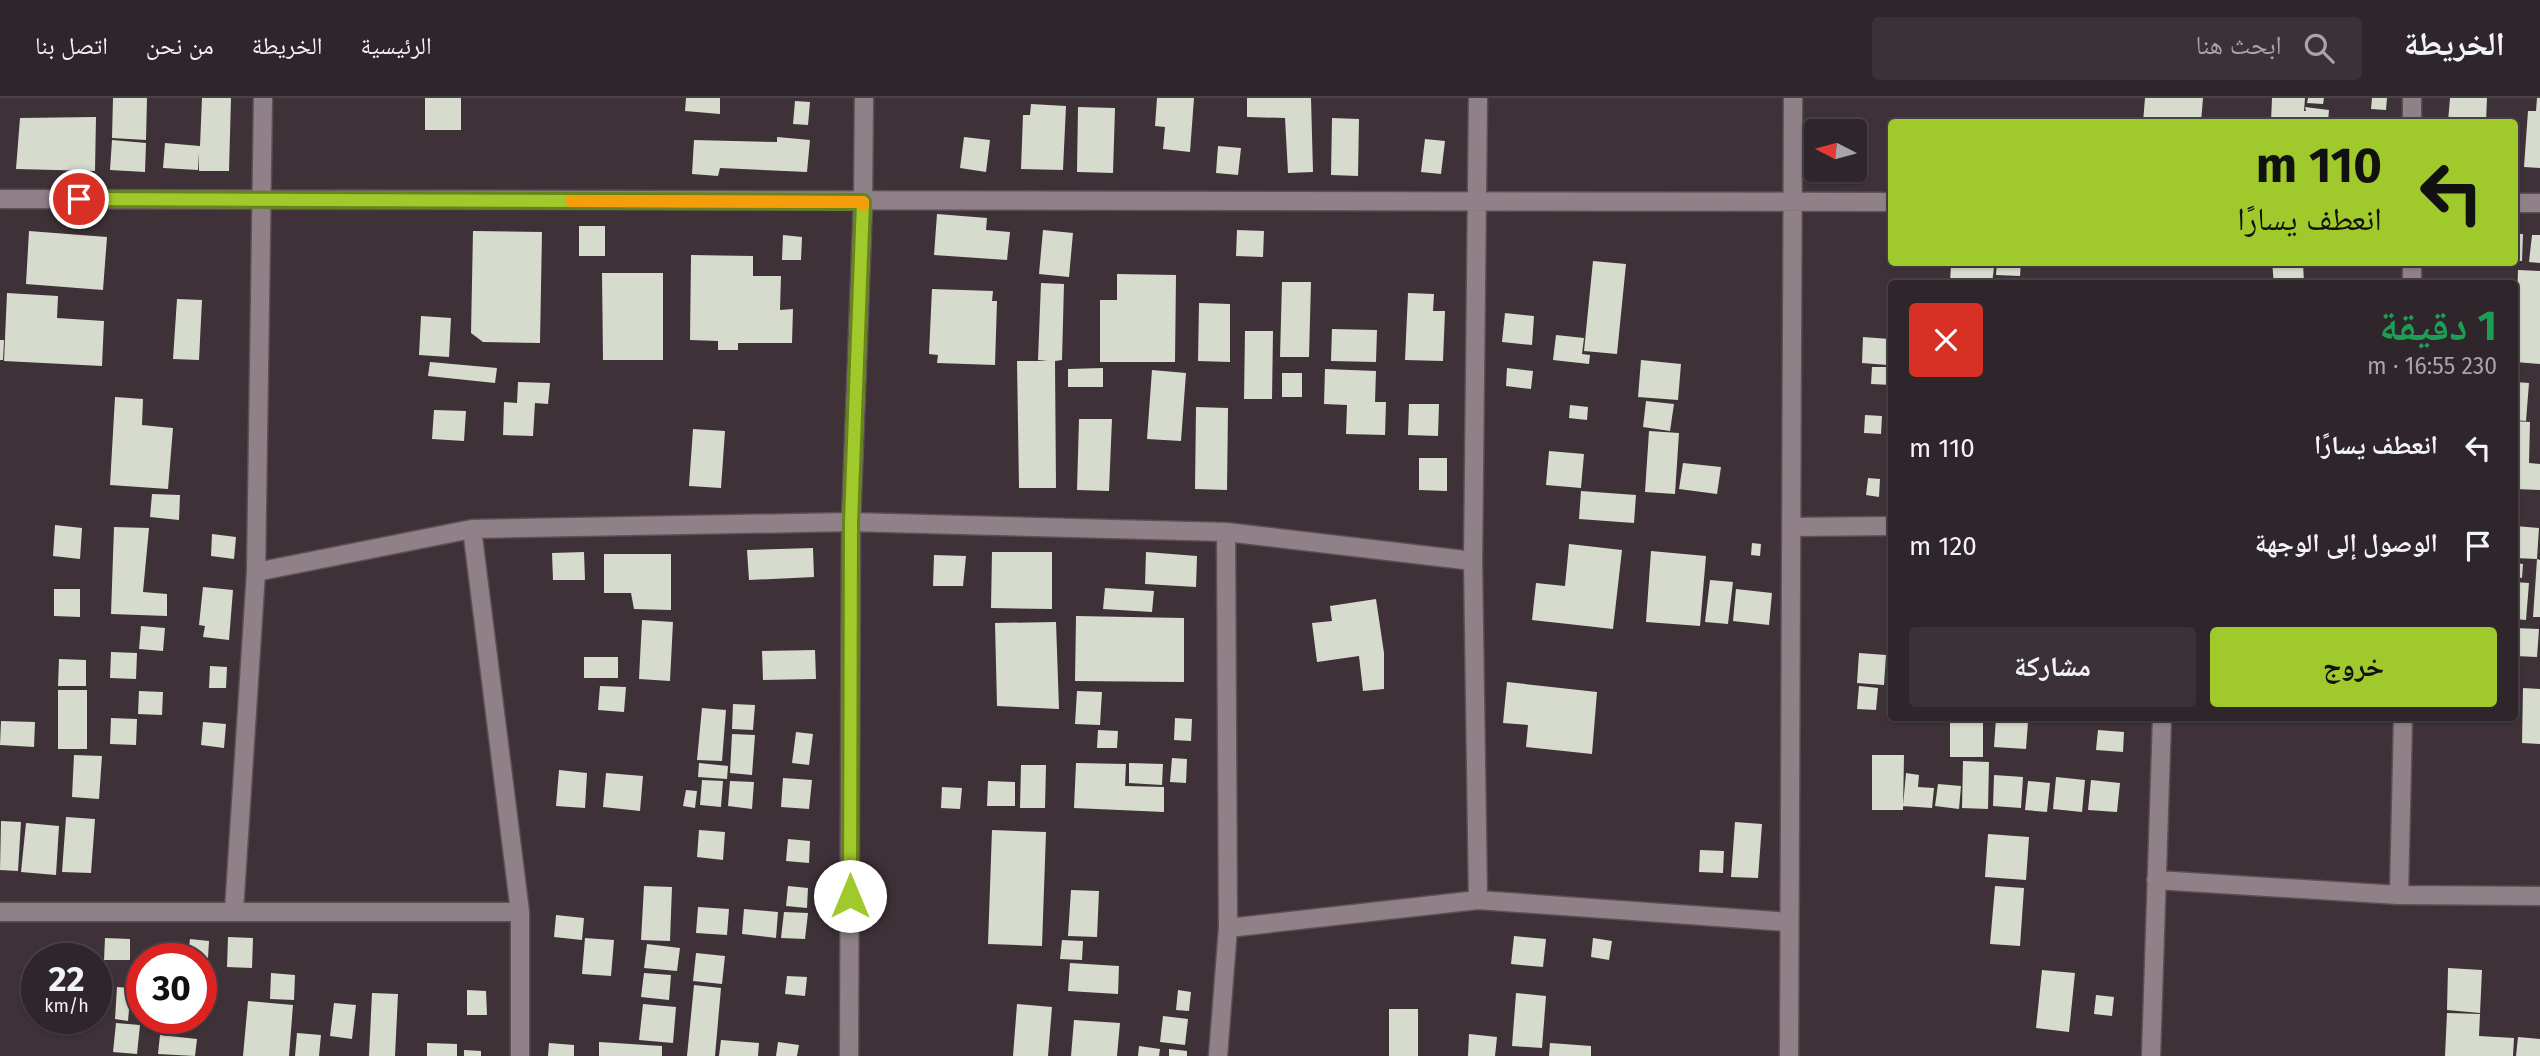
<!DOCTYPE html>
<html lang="ar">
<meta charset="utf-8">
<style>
body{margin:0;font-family:"Fira Sans","Noto Naskh Arabic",sans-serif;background:#3a3236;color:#f1f3f6;direction:rtl;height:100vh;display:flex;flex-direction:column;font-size:26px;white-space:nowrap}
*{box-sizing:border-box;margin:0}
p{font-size:23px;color:#a7a5a8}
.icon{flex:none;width:38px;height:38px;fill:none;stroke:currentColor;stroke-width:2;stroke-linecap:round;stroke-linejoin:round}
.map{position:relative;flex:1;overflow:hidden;direction:ltr}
.details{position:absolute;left:1888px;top:182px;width:630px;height:441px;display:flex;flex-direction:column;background:#2e262a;border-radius:7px;box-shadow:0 2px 5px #0004,0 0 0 2px #494347;direction:rtl}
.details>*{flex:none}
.banner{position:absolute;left:1888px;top:21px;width:630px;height:147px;border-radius:7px;box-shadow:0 2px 5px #0004,0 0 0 2px #494347;direction:rtl;background:#a0c92b;color:#111;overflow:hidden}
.needle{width:46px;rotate:276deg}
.controls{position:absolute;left:1804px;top:21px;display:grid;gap:14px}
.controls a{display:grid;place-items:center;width:63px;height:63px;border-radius:7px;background:#2e262a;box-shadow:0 2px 5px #0004,0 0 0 2px #494347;font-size:35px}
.speed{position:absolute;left:21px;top:845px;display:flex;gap:14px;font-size:35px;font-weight:700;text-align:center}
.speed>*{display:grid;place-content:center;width:91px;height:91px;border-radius:50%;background:#2e262a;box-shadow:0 2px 5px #0004,0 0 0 2px #494347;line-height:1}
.speed small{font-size:18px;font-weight:400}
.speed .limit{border:10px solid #d22;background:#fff;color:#111}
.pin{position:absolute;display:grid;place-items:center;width:60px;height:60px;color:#fff;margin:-30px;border:4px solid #fff;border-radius:50%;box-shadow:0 2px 7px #0007}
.me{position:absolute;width:77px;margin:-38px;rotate:0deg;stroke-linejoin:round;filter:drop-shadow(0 0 5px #0008)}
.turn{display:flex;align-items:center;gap:24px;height:147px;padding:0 21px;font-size:32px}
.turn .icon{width:91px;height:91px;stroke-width:2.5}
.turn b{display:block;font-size:49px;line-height:60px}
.round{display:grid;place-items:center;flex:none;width:74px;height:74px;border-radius:7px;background:#3a3236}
.headline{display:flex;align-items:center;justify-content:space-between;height:119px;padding:0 21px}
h1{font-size:42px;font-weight:700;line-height:52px;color:#1e9e55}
.action{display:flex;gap:14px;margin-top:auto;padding:14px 21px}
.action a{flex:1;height:80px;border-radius:7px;background:#a0c92b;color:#111;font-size:28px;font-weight:700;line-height:80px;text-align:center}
.action a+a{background:#3a3236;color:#f1f3f6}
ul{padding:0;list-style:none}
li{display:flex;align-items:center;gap:21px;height:98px;padding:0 21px}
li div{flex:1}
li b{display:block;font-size:26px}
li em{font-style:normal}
header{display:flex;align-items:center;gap:42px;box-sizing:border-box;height:98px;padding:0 35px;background:#2e262a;border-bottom:2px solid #494347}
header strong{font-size:33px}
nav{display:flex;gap:38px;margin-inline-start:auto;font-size:24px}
.search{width:490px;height:63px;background:#3a3236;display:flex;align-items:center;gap:18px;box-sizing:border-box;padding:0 24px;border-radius:7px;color:#a7a5a8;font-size:26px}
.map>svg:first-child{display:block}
.building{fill:#d6dbcd}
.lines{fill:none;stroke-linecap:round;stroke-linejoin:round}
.minor-casing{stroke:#5b5155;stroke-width:21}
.minor{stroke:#908188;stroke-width:18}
.route-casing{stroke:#68831c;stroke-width:18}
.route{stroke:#a0c92b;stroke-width:12}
.slow{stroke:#f59e0b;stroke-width:12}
</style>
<header>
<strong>الخريطة</strong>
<div class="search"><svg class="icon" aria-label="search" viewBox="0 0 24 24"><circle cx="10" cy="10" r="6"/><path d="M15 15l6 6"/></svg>ابحث هنا</div>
<nav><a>الرئيسية</a><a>الخريطة</a><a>من نحن</a><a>اتصل بنا</a></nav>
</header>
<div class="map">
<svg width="2540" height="958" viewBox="0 0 2540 958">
<rect width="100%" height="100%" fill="#3e3238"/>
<path class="building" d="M 113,0 L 147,0 L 146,42 L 112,40 Z
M 202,0 L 231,0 L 229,73 L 199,73 L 199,55 L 198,72 L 163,70 L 165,45 L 200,48 Z
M 425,0 L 461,0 L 461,32 L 425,32 Z
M 686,0 L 720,0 L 720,16 L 685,13 Z
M 1157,0 L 1194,0 L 1190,54 L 1163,51 L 1165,29 L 1155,28 Z
M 1247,0 L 1311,0 L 1313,74 L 1288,75 L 1285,20 L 1247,19 Z
M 2145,0 L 2203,0 L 2201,24 L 2143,24 Z
M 2272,0 L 2305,0 L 2304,13 L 2306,13 L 2305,9 L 2329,12 L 2328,24 L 2271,24 Z
M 2308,0 L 2324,0 L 2323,6 L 2307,5 Z
M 2372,0 L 2387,0 L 2386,12 L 2371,11 Z
M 2450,0 L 2487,0 L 2486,24 L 2448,24 Z
M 2537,0 L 2540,0 L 2540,70 L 2524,69 L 2528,13 L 2536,13 Z
M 795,3 L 810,4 L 808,27 L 793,26 Z
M 1031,6 L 1066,8 L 1063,72 L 1021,71 L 1023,17 L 1030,17 Z
M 1078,9 L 1115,10 L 1113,75 L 1077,74 Z
M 96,19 L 95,73 L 16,71 L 20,20 Z
M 1332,20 L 1359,21 L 1358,78 L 1331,77 Z
M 777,39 L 810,42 L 807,74 L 720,70 L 718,78 L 692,76 L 694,42 L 777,44 Z
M 964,39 L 990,42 L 986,74 L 960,70 Z
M 1425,41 L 1445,43 L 1441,76 L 1421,74 Z
M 112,42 L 146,45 L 145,74 L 110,72 Z
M 1218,48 L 1241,50 L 1238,77 L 1216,75 Z
M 937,116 L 987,120 L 986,132 L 1010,134 L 1007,162 L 934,157 Z
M 579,128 L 605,128 L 605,158 L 579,158 Z
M 1043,132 L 1073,135 L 1069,179 L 1039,176 Z
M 1237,132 L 1264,133 L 1263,159 L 1236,158 Z
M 29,133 L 107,139 L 103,192 L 26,186 Z
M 473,133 L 542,134 L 540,245 L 483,244 L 471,235 Z
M 2515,136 L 2523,136 L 2522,163 L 2515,163 Z
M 783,137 L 802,139 L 801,162 L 782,162 Z
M 2532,137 L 2540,137 L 2540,165 L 2529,164 Z
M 691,157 L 753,158 L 753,178 L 781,178 L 780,212 L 793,211 L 792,245 L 738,245 L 738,252 L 718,252 L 718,243 L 690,242 Z
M 1593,163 L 1626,166 L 1617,256 L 1584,253 Z
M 1997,164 L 2021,164 L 2020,178 L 1996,177 Z
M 2272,164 L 2303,164 L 2304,186 L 2274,186 Z
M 1951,166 L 1994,169 L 1992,186 L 1950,186 Z
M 2518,172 L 2540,173 L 2540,266 L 2515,264 Z
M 602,175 L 663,175 L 663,262 L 603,262 Z
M 1117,176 L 1176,177 L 1175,264 L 1100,264 L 1100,202 L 1117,202 Z
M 2220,181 L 2230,181 L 2230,186 L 2220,186 Z
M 1282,184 L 1311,184 L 1309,259 L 1280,259 Z
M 1041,185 L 1064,186 L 1062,262 L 1055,263 L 1056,390 L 1019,390 L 1017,263 L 1048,263 L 1038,262 Z
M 932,191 L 993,193 L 992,203 L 997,203 L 995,267 L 937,265 L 938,257 L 929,256 Z
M 7,195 L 58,198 L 57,220 L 104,223 L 102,268 L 4,263 Z
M 1408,195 L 1434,196 L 1433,213 L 1445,213 L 1443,263 L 1405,262 Z
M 177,201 L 202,202 L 199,262 L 173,261 Z
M 1199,205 L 1230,206 L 1230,264 L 1198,263 Z
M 1505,215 L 1534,218 L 1532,247 L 1502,244 Z
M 421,218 L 451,220 L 449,259 L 419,257 Z
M 1332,231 L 1377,232 L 1376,264 L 1331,263 Z
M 1245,233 L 1273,233 L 1272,301 L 1244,301 Z
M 1556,237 L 1584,240 L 1582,256 L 1590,257 L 1589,266 L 1553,262 Z
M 1863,239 L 1890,241 L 1888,267 L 1862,265 Z
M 0,242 L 4,242 L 3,262 L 0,262 Z
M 1641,262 L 1681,266 L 1678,302 L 1638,299 Z
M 430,264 L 497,270 L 495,285 L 428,278 Z
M 1872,269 L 1892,269 L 1892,287 L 1871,286 Z
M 1103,270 L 1103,289 L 1068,289 L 1068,271 Z
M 1507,270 L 1533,273 L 1531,291 L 1506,288 Z
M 1325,271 L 1376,273 L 1375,304 L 1386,304 L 1385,337 L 1346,336 L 1347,307 L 1324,306 Z
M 1152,272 L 1186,275 L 1181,343 L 1147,341 Z
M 1282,275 L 1302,275 L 1302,299 L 1282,299 Z
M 518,284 L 550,285 L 548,306 L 535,305 L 533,338 L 503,337 L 504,304 L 517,305 Z
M 2515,284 L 2529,285 L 2526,323 L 2515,322 Z
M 115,299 L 143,301 L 142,327 L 173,330 L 168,391 L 110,387 Z
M 1646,303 L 1674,306 L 1670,333 L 1643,329 Z
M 1409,306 L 1439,306 L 1438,338 L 1408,337 Z
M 1570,307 L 1588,309 L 1587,322 L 1569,320 Z
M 1196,309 L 1228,310 L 1227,392 L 1195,391 Z
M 434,312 L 466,313 L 464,343 L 432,341 Z
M 1865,317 L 1882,318 L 1881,336 L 1864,335 Z
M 1079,321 L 1112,321 L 1109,393 L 1077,392 Z
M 2515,323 L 2530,324 L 2529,365 L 2540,366 L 2540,392 L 2515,391 Z
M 693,331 L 725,333 L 721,390 L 689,388 Z
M 1649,333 L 1679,335 L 1675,396 L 1645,394 Z
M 1549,353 L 1584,356 L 1581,390 L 1546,387 Z
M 1419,360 L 1447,360 L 1447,393 L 1419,392 Z
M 1683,365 L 1721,369 L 1717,396 L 1679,391 Z
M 1868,380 L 1880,381 L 1879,399 L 1866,397 Z
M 1581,393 L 1636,397 L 1634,425 L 1579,421 Z
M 152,396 L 180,397 L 179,422 L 150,419 Z
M 55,427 L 82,430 L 80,461 L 53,458 Z
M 2515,428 L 2539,430 L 2537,461 L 2515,460 Z
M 114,429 L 149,430 L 143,494 L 167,496 L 167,518 L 111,516 Z
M 212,436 L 236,439 L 234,461 L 211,458 Z
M 1752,445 L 1761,446 L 1760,458 L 1751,457 Z
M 1569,446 L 1622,452 L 1613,531 L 1532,522 L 1536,485 L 1565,488 Z
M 813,450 L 814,479 L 749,482 L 747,452 Z
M 1651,453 L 1706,458 L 1700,528 L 1646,524 Z
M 584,454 L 585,482 L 553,482 L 552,455 Z
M 992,454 L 1052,454 L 1052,511 L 991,510 Z
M 1146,454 L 1197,458 L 1196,489 L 1145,486 Z
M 604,456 L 671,456 L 671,512 L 634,511 L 631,495 L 604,495 Z
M 934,457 L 966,458 L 963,488 L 933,488 Z
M 2537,461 L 2540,462 L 2540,519 L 2533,519 Z
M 2515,465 L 2523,466 L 2522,480 L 2515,479 Z
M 1710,482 L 1733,484 L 1728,526 L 1705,524 Z
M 2515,484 L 2529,485 L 2526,522 L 2515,521 Z
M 203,489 L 233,492 L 229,542 L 203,539 L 205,528 L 199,527 Z
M 1105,490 L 1154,493 L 1152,514 L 1103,511 Z
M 54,491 L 80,491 L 80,519 L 54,518 Z
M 1736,491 L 1772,495 L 1769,527 L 1733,523 Z
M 1376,501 L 1384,555 L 1384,591 L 1363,593 L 1359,558 L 1317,564 L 1312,525 L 1332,523 L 1330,508 Z
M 1076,518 L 1184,520 L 1184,584 L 1075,583 Z
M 642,522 L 673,524 L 670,583 L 639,581 Z
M 1056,524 L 1059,611 L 997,608 L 995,525 Z
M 141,528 L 165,530 L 163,553 L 139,551 Z
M 2515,530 L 2539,531 L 2537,559 L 2515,558 Z
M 815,552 L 816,581 L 763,582 L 762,553 Z
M 111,554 L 137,555 L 136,581 L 110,580 Z
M 1859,555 L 1886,557 L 1884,587 L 1857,585 Z
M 584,559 L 618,559 L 618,580 L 584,580 Z
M 59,561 L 86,562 L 86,588 L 58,588 Z
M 210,568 L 227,569 L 226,590 L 209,590 Z
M 1507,584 L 1597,594 L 1592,656 L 1526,649 L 1528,627 L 1503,625 Z
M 600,588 L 626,589 L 624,614 L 598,612 Z
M 1859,588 L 1878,590 L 1876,612 L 1857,611 Z
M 2523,590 L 2540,591 L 2540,646 L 2522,645 Z
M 58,592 L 87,592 L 87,651 L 58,651 Z
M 139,593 L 163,594 L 162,617 L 138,616 Z
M 1077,593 L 1102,594 L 1100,627 L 1075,626 Z
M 733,606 L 755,607 L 753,632 L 732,631 Z
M 702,610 L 726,612 L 722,663 L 697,662 Z
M 111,620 L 137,621 L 136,647 L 110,646 Z
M 1175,620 L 1192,621 L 1191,643 L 1174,642 Z
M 1950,620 L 1983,620 L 1983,659 L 1950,659 Z
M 1996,620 L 2028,624 L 2026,651 L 1994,649 Z
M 1,623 L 35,624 L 34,649 L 0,647 Z
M 203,624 L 226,626 L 224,650 L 201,647 Z
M 1098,632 L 1118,633 L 1117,650 L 1097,650 Z
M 2098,632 L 2124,634 L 2123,654 L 2096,652 Z
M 796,634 L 813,636 L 809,667 L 792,665 Z
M 732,636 L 755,637 L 752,677 L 730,675 Z
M 74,657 L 102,658 L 99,701 L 72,699 Z
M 1872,657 L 1904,657 L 1903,712 L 1872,712 Z
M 1172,660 L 1187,661 L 1186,685 L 1170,684 Z
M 1963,663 L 1989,664 L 1988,711 L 1962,710 Z
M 699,665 L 728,668 L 727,681 L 698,679 Z
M 1076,665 L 1126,666 L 1125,688 L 1164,689 L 1164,714 L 1074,710 Z
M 1129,665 L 1163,666 L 1162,687 L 1129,685 Z
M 1021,667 L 1046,667 L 1045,710 L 1020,710 Z
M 559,672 L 587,675 L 585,710 L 556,708 Z
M 606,675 L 643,678 L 640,713 L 603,709 Z
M 1906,675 L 1919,677 L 1918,689 L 1934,690 L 1932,710 L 1903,708 Z
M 1994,677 L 2023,679 L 2021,710 L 1993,708 Z
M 2056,679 L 2085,682 L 2082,714 L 2053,711 Z
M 783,680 L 812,682 L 809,711 L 781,709 Z
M 702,682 L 723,683 L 721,709 L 700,707 Z
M 2091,682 L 2120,685 L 2117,714 L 2088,712 Z
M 730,683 L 754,684 L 752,711 L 728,708 Z
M 988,683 L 1015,684 L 1015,708 L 987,708 Z
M 2028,683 L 2050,685 L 2047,714 L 2025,712 Z
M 1938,686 L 1961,688 L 1959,711 L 1935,708 Z
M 942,689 L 962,690 L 960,711 L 941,710 Z
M 686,692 L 697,693 L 695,710 L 683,708 Z
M 66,719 L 95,721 L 91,775 L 62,774 Z
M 1,723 L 21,724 L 18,773 L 0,772 Z
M 1735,724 L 1762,726 L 1758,780 L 1731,779 Z
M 26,725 L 59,728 L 56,777 L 21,774 Z
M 699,732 L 725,734 L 723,762 L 697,759 Z
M 992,732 L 1046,734 L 1042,848 L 988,846 Z
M 1988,736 L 2029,739 L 2026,782 L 1985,779 Z
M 788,741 L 810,743 L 809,765 L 786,763 Z
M 1700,752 L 1724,753 L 1723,775 L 1699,774 Z
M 644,788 L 672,789 L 670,843 L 641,842 Z
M 788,788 L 808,790 L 807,810 L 786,808 Z
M 1995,788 L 2024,790 L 2020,848 L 1990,846 Z
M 1071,792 L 1099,793 L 1097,839 L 1068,838 Z
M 698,809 L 729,811 L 727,837 L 696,835 Z
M 744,811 L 778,814 L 776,840 L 742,836 Z
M 784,814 L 808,815 L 805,841 L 781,840 Z
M 556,817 L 584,820 L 582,842 L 554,839 Z
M 1514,838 L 1546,841 L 1543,869 L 1511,866 Z
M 228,839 L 253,840 L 252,870 L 227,869 Z
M 105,840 L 130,841 L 130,862 L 104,862 Z
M 585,840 L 614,842 L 611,878 L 582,876 Z
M 1593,840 L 1612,843 L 1609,862 L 1591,859 Z
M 190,841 L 209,843 L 208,860 L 188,858 Z
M 1062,842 L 1083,843 L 1082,862 L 1060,861 Z
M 647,846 L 680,850 L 677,873 L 644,870 Z
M 696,855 L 725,858 L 722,886 L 693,883 Z
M 1070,865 L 1119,868 L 1118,896 L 1068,893 Z
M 135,870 L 142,871 L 142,889 L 134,888 Z
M 2448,870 L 2482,872 L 2480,915 L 2447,912 Z
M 2042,872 L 2075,875 L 2069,934 L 2036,930 Z
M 271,875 L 295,877 L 294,902 L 270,901 Z
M 644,875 L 671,877 L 669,902 L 641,899 Z
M 787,878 L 807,879 L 805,898 L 785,896 Z
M 694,887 L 721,890 L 715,958 L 687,958 Z
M 117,889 L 131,890 L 128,923 L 115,921 Z
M 136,892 L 142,893 L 142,913 L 134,913 Z
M 467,892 L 486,893 L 487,917 L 467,917 Z
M 1178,892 L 1191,894 L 1189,913 L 1176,912 Z
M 372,895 L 398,896 L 395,958 L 369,958 Z
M 1516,895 L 1546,898 L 1542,950 L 1512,948 Z
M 2096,897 L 2114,899 L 2112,918 L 2094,916 Z
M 248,903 L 293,907 L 289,958 L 243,958 Z
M 334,905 L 356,907 L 352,941 L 330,938 Z
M 643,906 L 676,909 L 673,945 L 639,942 Z
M 1017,906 L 1052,909 L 1048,958 L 1013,958 Z
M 1389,911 L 1418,911 L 1418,958 L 1389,958 Z
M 2447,915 L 2480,916 L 2479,938 L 2514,940 L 2513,958 L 2445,958 Z
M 1163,918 L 1188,921 L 1185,947 L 1160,944 Z
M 1074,922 L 1120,925 L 1117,958 L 1071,958 Z
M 116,925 L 140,927 L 137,956 L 113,954 Z
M 297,935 L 321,937 L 319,958 L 295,958 Z
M 1469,936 L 1497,939 L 1495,958 L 1468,958 Z
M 160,937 L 197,941 L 195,958 L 158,956 Z
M 2518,939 L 2540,941 L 2540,958 L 2516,958 Z
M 721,942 L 759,945 L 758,958 L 719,958 Z
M 599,944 L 662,948 L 662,958 L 599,958 Z
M 778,944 L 799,947 L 797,958 L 776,958 Z
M 427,945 L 457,946 L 457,958 L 427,958 Z
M 549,945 L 574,947 L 574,958 L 548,958 Z
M 1550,945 L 1591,948 L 1591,958 L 1549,958 Z
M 1139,948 L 1160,951 L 1159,958 L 1138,958 Z
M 1169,951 L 1187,953 L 1187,958 L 1169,958 Z
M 464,952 L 481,953 L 481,958 L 464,958 Z"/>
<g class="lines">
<defs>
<path id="minor" d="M 1478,0 L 1473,463 L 1478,802 L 1789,824
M 2412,0 L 2412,24
M 0,101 L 1892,104
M 2515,105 L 2540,105
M 2412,186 L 2412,164
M 1791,429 L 1892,428
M 472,431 L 520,814 L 520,958
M 256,474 L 472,431 L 851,424 L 1226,434 L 1473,463
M 2156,782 L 2399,797 L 2540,798
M 2399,797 L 2403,620
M 234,813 L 256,474 L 263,0
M 0,814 L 520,814
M 1228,830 L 1478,802
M 849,958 L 851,424 L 863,104 L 864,0
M 1218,958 L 1228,830 L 1226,434
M 1789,958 L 1793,0
M 2151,958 L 2162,620"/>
</defs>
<use href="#minor" class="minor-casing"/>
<use href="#minor" class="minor"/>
</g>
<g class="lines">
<defs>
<path id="route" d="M 79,101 L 863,104 L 851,424 L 850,798"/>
</defs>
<use href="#route" class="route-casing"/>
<use href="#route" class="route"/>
<path class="slow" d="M 571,103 L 863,104 L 863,107"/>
</g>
</svg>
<div class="controls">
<a><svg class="needle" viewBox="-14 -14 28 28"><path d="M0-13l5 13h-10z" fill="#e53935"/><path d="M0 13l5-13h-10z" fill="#a7a5a8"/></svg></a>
</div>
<div class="speed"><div>22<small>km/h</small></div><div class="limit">30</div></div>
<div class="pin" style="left:79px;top:101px;background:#d93025"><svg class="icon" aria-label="arrive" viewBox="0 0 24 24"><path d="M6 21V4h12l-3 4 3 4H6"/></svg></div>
<svg class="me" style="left:850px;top:798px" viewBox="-20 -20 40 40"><circle r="19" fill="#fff"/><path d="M0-13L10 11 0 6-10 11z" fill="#a0c92b"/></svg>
<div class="banner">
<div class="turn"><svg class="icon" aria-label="left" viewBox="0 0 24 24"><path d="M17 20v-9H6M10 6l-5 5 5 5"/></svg><div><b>110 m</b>انعطف يسارًا</div></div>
</div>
<section class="details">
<div class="headline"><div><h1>1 دقيقة</h1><p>230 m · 16:55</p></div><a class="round" style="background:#d93025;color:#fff"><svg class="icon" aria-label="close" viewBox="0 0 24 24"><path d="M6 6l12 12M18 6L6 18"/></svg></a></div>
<ul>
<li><svg class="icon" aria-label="left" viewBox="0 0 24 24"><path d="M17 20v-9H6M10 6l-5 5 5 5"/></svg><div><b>انعطف يسارًا</b></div><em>110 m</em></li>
<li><svg class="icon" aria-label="arrive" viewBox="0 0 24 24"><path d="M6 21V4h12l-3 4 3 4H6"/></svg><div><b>الوصول إلى الوجهة</b></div><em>120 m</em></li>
</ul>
<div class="action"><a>خروج</a><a>مشاركة</a></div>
</section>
</div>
